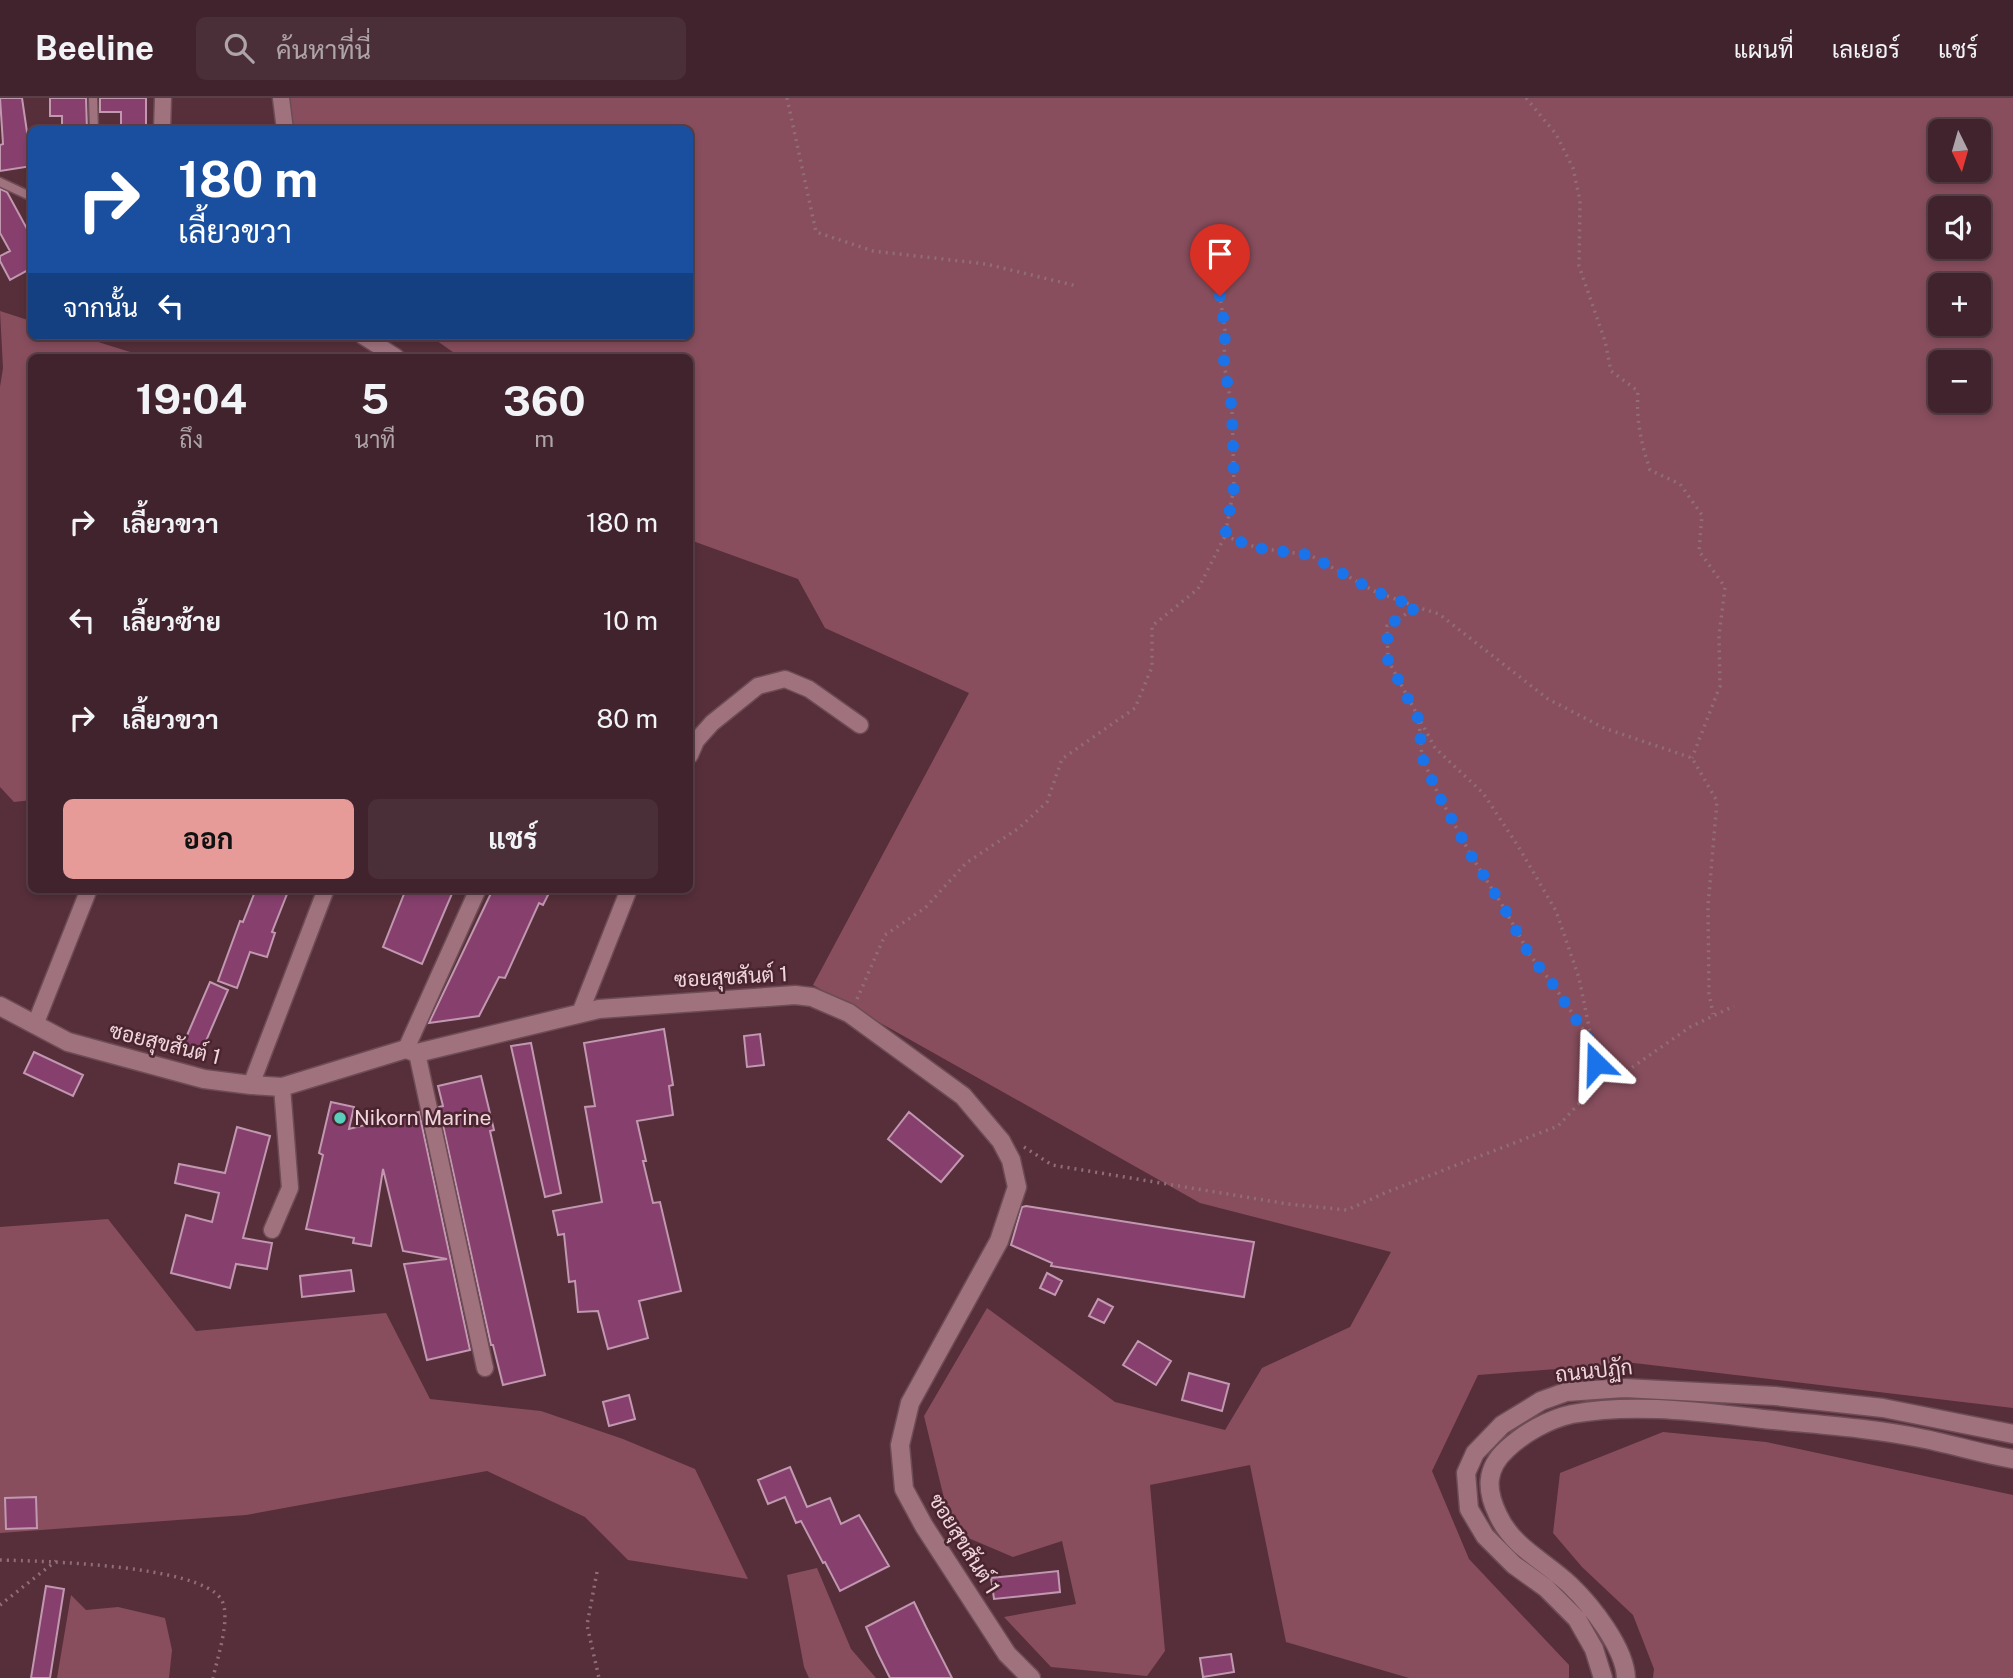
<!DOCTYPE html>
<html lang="th">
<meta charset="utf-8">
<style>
body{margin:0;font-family:"Public Sans",Sarabun,sans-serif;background:#4b2f38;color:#f1f3f6;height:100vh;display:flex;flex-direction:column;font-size:26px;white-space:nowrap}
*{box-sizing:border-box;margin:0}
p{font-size:23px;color:#aea4a9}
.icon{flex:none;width:38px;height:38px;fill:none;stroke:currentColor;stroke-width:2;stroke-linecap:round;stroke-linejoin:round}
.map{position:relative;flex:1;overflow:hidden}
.panel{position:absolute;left:28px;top:256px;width:665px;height:539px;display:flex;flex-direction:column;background:#40232c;border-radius:10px;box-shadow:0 4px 10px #0003,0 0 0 2px #594048}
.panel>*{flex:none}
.banner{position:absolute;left:28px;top:28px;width:665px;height:214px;border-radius:10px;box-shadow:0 4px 10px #0003,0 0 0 2px #594048;background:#1a4fa0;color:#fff;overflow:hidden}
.needle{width:46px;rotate:175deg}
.fabs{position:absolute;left:1928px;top:21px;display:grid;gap:14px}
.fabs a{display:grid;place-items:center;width:63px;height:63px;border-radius:10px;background:#40232c;box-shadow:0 4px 10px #0003,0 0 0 2px #594048;font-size:35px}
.pin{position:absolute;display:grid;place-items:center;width:60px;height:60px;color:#fff;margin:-72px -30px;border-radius:50% 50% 50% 0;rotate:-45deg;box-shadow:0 0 7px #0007}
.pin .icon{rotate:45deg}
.me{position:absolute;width:77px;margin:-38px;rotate:338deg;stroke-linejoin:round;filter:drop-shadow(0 0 5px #0008)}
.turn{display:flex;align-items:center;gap:24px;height:147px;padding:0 35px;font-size:32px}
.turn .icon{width:91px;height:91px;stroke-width:2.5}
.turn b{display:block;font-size:49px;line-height:60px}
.then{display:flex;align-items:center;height:66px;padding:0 35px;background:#0003;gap:14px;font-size:26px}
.eta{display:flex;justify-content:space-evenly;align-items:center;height:119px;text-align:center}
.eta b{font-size:42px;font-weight:700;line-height:49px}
.cta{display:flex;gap:14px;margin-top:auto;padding:14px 35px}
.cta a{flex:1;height:80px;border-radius:10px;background:#e69b98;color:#111;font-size:28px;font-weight:700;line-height:80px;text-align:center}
.cta a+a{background:#4b2f38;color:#f1f3f6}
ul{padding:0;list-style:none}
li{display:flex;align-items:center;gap:21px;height:98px;padding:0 35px}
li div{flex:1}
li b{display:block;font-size:26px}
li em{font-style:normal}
header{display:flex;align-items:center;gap:42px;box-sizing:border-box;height:98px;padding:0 35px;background:#40232c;border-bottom:2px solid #594048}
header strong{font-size:33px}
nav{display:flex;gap:38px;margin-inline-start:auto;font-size:24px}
.search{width:490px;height:63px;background:#4b2f38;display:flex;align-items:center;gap:18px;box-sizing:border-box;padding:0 24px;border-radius:10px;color:#aea4a9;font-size:26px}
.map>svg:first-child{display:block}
.green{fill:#884e5e;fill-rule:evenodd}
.building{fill:#87406e;stroke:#c198b0;stroke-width:2}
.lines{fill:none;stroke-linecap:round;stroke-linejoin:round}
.lane-casing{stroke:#6d4c55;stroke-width:11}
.street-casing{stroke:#6d4c55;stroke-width:19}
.secondary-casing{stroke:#6d4c55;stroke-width:21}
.path{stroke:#906d77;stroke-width:3.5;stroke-dasharray:2 5;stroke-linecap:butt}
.lane{stroke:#9f727e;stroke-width:8}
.street{stroke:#9f727e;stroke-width:16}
.secondary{stroke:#9f727e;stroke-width:18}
.route{stroke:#1a73e8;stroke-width:12;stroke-dasharray:0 21.6}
.poi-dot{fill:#5acebd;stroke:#4a2530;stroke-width:2.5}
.labels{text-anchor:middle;stroke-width:5;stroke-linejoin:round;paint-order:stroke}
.street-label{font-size:21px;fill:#f0d6dc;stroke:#4a2530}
.poi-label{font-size:21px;fill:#f0d6dc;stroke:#4a2530;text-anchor:start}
</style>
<header>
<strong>Beeline</strong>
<div class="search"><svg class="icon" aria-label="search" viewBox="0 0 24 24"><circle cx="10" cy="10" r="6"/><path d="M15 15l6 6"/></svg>ค้นหาที่นี่</div>
<nav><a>แผนที่</a><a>เลเยอร์</a><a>แชร์</a></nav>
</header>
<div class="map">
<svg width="2013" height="1580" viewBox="0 0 2013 1580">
<rect width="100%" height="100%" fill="#562f3a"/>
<path class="green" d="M 285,0 L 2013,0 L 2013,1310 L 1634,1265 L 1478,1277 L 1432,1373 L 1469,1461 L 1569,1567 L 1569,1580 L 1409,1580 L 1286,1544 L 1250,1367 L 1150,1387 L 1165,1553 L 1147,1578 L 1051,1569 L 1004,1519 L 1076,1506 L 1062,1443 L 1013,1459 L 952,1433 L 924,1318 L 987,1210 L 1115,1304 L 1225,1332 L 1262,1270 L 1350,1229 L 1391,1154 L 1200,1105 L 813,887 L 969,595 L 825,530 L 798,481 L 690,442 L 690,259 L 460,259 L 430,238 L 690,238 L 690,32 L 282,32 ZM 1941,33 L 1979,33 L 1979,72 L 1941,72 ZM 1941,110 L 1979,110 L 1979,149 L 1941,149 ZM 1941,187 L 1979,187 L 1979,226 L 1941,226 ZM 1941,264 L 1979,264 L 1979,303 L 1941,303 Z
M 0,213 L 31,223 L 32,238 L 79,238 L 146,259 L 32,259 L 32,702 L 14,704 L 0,689 L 0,289 L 3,270 Z
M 108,1121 L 196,1233 L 386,1215 L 430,1301 L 541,1313 L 623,1341 L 695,1371 L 748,1481 L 628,1462 L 585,1419 L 487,1373 L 246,1417 L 0,1435 L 0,1129 Z
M 1663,1334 L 1766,1344 L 2013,1397 L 2013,1580 L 1653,1580 L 1654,1571 L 1633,1517 L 1582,1469 L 1553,1435 L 1560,1375 Z
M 817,1470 L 851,1551 L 876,1580 L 809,1580 L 804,1569 L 787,1477 Z
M 71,1497 L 86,1512 L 118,1509 L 165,1520 L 172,1552 L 169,1580 L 57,1580 Z"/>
<path class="building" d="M 0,0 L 22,0 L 32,68 L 0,73 L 0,47 L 3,46 Z
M 50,0 L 86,0 L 87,32 L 62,32 L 62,18 L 50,18 Z
M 100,0 L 146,0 L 146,32 L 121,32 L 121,14 L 100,14 Z
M 0,91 L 7,94 L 32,140 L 32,170 L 10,182 L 0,163 L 0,158 L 10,153 L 0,135 Z
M 256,791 L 289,791 L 272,834 L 275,835 L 267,859 L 250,854 L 237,890 L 218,883 L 240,823 L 243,824 Z
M 406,791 L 454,791 L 422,866 L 383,849 Z
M 493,791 L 551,791 L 543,807 L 539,805 L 505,880 L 499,879 L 479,918 L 429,925 Z
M 210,884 L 228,892 L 200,957 L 182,949 Z
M 664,931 L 673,987 L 669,988 L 673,1017 L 637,1023 L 646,1063 L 643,1063 L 653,1105 L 660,1104 L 681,1193 L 639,1203 L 648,1240 L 608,1251 L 598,1213 L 578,1214 L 575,1183 L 569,1184 L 564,1136 L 558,1137 L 553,1113 L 602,1104 L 585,1009 L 595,1008 L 584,945 Z
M 760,936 L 764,967 L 747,969 L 744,938 Z
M 531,945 L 561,1095 L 545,1099 L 511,948 Z
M 34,954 L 83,977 L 73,998 L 24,975 Z
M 481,978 L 494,1032 L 490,1033 L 545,1277 L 503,1287 L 493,1247 L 491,1247 L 439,1009 L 443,1008 L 438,988 Z
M 331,1004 L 354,1009 L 349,1031 L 419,1014 L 470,1252 L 427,1262 L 404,1166 L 447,1161 L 403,1153 L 383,1071 L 371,1148 L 353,1145 L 354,1140 L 306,1131 L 323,1057 L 319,1055 Z
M 909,1014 L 963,1058 L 941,1084 L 888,1041 Z
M 237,1029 L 270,1038 L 243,1140 L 272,1145 L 267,1171 L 236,1166 L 230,1190 L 171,1175 L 186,1117 L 212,1124 L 219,1095 L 175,1085 L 179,1066 L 225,1075 Z
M 1026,1108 L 1254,1144 L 1244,1199 L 1051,1168 L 1052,1165 L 1011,1147 L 1022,1109 Z
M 351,1172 L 354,1193 L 302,1199 L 300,1178 Z
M 1047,1175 L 1062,1183 L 1055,1197 L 1040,1190 Z
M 1098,1201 L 1113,1209 L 1104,1225 L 1089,1218 Z
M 1138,1243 L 1171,1263 L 1156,1287 L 1123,1267 Z
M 1189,1275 L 1229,1286 L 1222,1313 L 1182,1302 Z
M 629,1297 L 635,1321 L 609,1328 L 603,1304 Z
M 790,1369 L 807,1409 L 830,1400 L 841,1426 L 859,1417 L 889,1468 L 840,1493 L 825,1464 L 823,1465 L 801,1423 L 796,1425 L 785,1399 L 768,1406 L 758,1382 Z
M 36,1399 L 37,1430 L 6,1431 L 5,1400 Z
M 1058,1473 L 1060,1494 L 994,1501 L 991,1480 Z
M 46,1488 L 64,1491 L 50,1580 L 31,1580 Z
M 914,1504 L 926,1529 L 952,1580 L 890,1580 L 878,1556 L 866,1529 Z
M 1231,1556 L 1234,1574 L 1203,1579 L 1200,1560 Z"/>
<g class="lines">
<defs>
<path id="lane" d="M 93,0 L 94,32
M 0,84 L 32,99"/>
<path id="street" d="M 281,0 L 285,32
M 162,32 L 163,0
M 363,238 L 396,259
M 690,657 L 696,643 L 712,625 L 758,588 L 785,581 L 809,591 L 860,627
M 580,915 L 629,791
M 35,927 L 89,791
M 406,951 L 478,791
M 417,955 L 485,1270
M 251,987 L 326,791
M 272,1132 L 290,1090 L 282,989"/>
<path id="secondary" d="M 0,908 L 68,944 L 204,981 L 251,987 L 282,989 L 406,951 L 417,955 L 599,911 L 795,897 L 812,899 L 849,915 L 963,998 L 1001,1043 L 1011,1062 L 1017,1089 L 999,1143 L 910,1305 L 900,1347 L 904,1391 L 924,1428 L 1007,1556 L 1031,1580
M 1603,1580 L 1594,1551 L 1577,1521 L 1546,1490 L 1514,1467 L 1485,1438 L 1469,1411 L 1466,1375 L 1475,1355 L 1502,1327 L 1541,1303 L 1566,1294 L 1624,1290 L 1775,1298 L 1883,1310 L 2013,1336
M 1626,1580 C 1625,1550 1591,1507 1570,1487 C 1545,1463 1513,1450 1498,1417 C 1486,1392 1485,1371 1507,1351 C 1524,1335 1549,1321 1572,1316 C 1638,1304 1706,1315 1773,1322 C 1822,1327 1871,1330 1920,1340 C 1951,1346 1982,1356 2013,1361"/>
</defs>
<use href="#lane" class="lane-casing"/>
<use href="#street" class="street-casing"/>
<use href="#secondary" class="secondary-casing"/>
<path class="path" d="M 787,0 L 816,134 L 873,153 L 986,166 L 1077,188
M 1526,0 L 1556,36 L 1573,70 L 1580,103 L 1579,168 L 1605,243 L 1611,273 L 1638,293 C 1636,322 1641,345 1650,372 L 1680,386 L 1702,417 L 1699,453 L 1725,489 L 1719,538 L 1720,588 L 1692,660
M 1225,438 L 1258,450 L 1310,457 L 1374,493 L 1417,509
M 1419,624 L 1422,659 L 1438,696 L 1472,759 L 1504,810 L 1530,857 L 1552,885 L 1591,943
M 857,901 L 885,837 L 925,810 L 966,765 L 1019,730 L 1047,704 L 1062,661 L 1135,610 L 1152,569 L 1152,528 L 1198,491 L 1225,438 L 1234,389 L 1232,311 L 1224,266 L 1225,232 L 1220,198
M 1600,983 L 1627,973 L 1690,929 L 1734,908
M 1024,1049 L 1052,1067 L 1288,1106 L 1347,1112 L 1387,1094 L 1558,1028 L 1600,983 L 1579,880 L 1556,813 L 1518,748 L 1483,695 L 1435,650 L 1388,562 L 1387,528 L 1417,509 L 1439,516 L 1548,601 L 1604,630 L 1692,660 L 1717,703 L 1708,808 L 1709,896 L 1713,916
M 0,1462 C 41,1463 199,1467 221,1501 C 232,1518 217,1561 213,1580
M 597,1474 L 587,1527 L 599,1580
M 0,1507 L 56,1463"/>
<use href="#lane" class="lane"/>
<use href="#street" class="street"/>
<use href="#secondary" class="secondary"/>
</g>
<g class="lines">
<path class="route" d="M 1220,198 L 1225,232 L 1224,266 L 1232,311 L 1234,389 L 1225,438 L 1258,450 L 1310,457 L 1374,493 L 1417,509 L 1387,528 L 1388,562 L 1419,622 L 1422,659 L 1438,696 L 1472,759 L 1504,810 L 1530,858 L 1552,885 L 1592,946 L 1596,965"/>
</g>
<circle class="poi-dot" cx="340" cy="1020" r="7"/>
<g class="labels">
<g class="street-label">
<text transform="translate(731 879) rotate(-3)" y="7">ซอยสุขสันต์ 1</text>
<text transform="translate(165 946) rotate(14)" y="7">ซอยสุขสันต์ 1</text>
<text transform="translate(1594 1273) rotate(-6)" y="7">ถนนปฏัก</text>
<text transform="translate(964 1446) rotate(58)" y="7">ซอยสุขสันต์ 1</text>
</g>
<g class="poi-label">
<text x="354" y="1027">Nikorn Marine</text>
</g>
</g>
</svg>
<div class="fabs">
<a><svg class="needle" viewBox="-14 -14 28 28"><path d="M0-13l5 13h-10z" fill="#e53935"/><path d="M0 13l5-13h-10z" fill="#aea4a9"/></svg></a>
<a><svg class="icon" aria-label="sound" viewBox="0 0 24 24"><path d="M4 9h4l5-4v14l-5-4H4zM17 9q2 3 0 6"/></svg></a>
<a>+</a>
<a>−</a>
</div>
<div class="pin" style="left:1220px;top:198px;background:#d93025"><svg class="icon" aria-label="arrive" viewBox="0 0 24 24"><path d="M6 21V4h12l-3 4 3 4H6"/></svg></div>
<svg class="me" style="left:1596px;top:965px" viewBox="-20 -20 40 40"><path d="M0-17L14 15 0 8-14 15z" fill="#1a73e8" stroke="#fff" stroke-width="4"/></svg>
<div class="banner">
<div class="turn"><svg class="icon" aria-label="right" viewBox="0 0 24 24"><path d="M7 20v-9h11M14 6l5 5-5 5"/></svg><div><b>180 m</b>เลี้ยวขวา</div></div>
<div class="then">จากนั้น<svg class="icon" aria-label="left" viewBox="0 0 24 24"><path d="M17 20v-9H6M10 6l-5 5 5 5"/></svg></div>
</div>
<section class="panel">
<div class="eta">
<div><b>19:04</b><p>ถึง</p></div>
<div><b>5</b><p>นาที</p></div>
<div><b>360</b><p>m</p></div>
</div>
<ul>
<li><svg class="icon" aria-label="right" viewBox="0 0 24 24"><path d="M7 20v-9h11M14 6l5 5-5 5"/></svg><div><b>เลี้ยวขวา</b></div><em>180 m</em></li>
<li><svg class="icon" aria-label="left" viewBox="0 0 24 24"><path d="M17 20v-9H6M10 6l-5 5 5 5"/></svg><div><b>เลี้ยวซ้าย</b></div><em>10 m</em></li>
<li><svg class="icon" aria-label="right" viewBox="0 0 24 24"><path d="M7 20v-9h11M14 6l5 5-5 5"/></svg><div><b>เลี้ยวขวา</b></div><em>80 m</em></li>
</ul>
<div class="cta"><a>ออก</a><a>แชร์</a></div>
</section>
</div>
